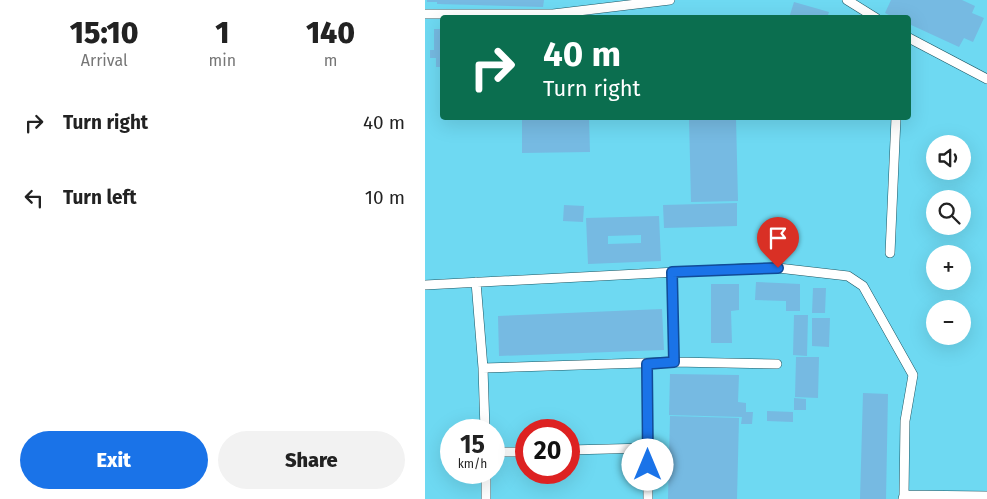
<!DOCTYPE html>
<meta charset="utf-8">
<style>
body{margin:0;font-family:"Fira Sans",sans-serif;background:#f2f2f2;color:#222;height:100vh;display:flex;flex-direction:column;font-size:19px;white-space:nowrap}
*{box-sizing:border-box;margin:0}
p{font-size:16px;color:#767676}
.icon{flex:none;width:28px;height:28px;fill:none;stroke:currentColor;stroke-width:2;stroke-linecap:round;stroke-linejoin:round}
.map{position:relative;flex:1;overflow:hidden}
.side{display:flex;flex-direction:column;background:#fff;width:425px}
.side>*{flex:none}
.hud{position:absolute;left:15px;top:15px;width:471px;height:105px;border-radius:5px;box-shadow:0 5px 20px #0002;background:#0b6e4f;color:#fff;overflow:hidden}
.buttons{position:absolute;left:501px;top:135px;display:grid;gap:10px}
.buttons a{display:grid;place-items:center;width:45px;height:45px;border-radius:50%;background:#fff;box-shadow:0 5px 20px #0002;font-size:25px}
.speed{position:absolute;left:15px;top:419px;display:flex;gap:10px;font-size:25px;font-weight:700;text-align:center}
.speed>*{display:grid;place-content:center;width:65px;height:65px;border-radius:50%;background:#fff;box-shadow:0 5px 20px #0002;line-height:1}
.speed small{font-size:12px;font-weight:400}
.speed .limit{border:8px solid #d22;background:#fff;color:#111}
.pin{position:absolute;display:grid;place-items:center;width:42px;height:42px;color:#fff;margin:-51px -21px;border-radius:50% 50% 50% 0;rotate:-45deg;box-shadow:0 0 5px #0007}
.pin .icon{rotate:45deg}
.me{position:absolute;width:55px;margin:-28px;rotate:0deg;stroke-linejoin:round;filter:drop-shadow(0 0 4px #0008)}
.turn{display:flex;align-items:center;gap:18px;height:105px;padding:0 20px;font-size:22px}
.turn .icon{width:65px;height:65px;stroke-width:2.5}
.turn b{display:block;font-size:35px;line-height:42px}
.eta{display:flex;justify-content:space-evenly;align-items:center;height:85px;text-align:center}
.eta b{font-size:30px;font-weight:800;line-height:35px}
.cta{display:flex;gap:10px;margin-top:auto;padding:10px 20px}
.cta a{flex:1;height:58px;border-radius:30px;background:#1a73e8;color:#fff;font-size:20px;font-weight:800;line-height:58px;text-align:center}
.cta a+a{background:#f2f2f2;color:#222}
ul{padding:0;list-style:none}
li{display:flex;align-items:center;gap:15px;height:75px;padding:0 20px}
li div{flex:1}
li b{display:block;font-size:19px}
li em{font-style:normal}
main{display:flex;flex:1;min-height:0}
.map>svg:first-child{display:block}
.building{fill:#76bae2;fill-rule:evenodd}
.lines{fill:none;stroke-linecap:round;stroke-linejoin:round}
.service-casing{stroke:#1c5663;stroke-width:10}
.service{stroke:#fff;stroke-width:9}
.route-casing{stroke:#114b97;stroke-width:12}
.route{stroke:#1a73e8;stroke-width:9}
</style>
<main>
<section class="side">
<div class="eta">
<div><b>15:10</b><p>Arrival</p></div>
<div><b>1</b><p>min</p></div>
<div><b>140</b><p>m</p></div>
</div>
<ul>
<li><svg class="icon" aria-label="right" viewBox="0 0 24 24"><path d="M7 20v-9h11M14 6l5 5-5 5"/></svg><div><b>Turn right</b></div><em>40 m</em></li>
<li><svg class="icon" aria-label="left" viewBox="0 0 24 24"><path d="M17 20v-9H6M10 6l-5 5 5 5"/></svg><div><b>Turn left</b></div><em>10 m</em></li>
</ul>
<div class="cta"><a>Exit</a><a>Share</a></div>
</section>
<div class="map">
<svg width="562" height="499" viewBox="0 0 562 499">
<rect width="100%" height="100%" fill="#6ed9f2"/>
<path class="building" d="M 2,0 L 119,0 L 118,7 L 12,4 L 12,2 L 2,2 Z
M 466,0 L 537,0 L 550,6 L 547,13 L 559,18 L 548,42 L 539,38 L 534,47 L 484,24 L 484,18 L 470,18 L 460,13 Z
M 369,2 L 404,12 L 402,18 L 364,18 Z
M 9,29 L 18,29 L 18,67 L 11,67 L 11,58 L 5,58 L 5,50 L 9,50 Z
M 97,118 L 164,118 L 165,152 L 97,153 Z
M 264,118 L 311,118 L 313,201 L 266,202 Z
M 312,203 L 312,226 L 239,228 L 238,205 Z
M 139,205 L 159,206 L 158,222 L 138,221 Z
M 234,216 L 236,261 L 163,264 L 161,218 ZM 216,235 L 216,243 L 183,244 L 183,236 Z
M 331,282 L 375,284 L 375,311 L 361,311 L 361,301 L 330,300 Z
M 286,284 L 314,284 L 314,310 L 306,311 L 307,343 L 286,343 Z
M 388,288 L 401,288 L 400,313 L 387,313 Z
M 237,309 L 239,350 L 74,356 L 73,316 Z
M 369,315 L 383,315 L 382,356 L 368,355 Z
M 387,318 L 405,318 L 404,347 L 387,346 Z
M 371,357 L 394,357 L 393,398 L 370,397 Z
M 245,374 L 314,375 L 313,402 L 321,403 L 321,412 L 328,412 L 327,424 L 316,424 L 317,417 L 244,415 Z
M 438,393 L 463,394 L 461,499 L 435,499 Z
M 369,398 L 381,399 L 381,410 L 369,410 Z
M 342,411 L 368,412 L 368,422 L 342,421 Z
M 245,416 L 314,418 L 312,499 L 243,499 Z"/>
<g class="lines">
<defs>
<path id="service" d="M 422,0 L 451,18
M 0,14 L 128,14 L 245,0
M 484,38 L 562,79
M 465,253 L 471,118
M 247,272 L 249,362
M 51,282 L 58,368 L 60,430
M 0,285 L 329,268 L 353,268 L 423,276 L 438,286 L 488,375 L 480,421 L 479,495 L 478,499
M 222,364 L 223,499
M 58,368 L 249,362 L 352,364
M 144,450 L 223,448
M 69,452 L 101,452
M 479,495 L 562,496
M 61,499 L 61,472"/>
</defs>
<use href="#service" class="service-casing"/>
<use href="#service" class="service"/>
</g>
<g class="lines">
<defs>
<path id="route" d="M 223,465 L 222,364 L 249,362 L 247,272 L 353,268"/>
</defs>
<use href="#route" class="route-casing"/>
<use href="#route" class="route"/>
</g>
</svg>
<div class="buttons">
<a><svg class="icon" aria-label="sound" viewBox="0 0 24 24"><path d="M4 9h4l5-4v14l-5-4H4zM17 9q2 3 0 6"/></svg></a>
<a><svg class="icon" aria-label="search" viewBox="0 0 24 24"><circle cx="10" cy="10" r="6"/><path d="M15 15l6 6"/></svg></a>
<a>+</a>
<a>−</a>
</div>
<div class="speed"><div>15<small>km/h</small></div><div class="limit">20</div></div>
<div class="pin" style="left:353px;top:268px;background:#d93025"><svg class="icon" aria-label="arrive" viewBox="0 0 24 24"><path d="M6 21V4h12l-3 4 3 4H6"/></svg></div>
<svg class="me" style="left:223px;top:465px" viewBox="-20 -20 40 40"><circle r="19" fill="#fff"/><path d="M0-13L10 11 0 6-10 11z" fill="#1a73e8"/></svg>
<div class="hud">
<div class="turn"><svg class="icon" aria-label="right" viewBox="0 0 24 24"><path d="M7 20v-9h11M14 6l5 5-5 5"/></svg><div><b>40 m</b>Turn right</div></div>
</div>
</div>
</main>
